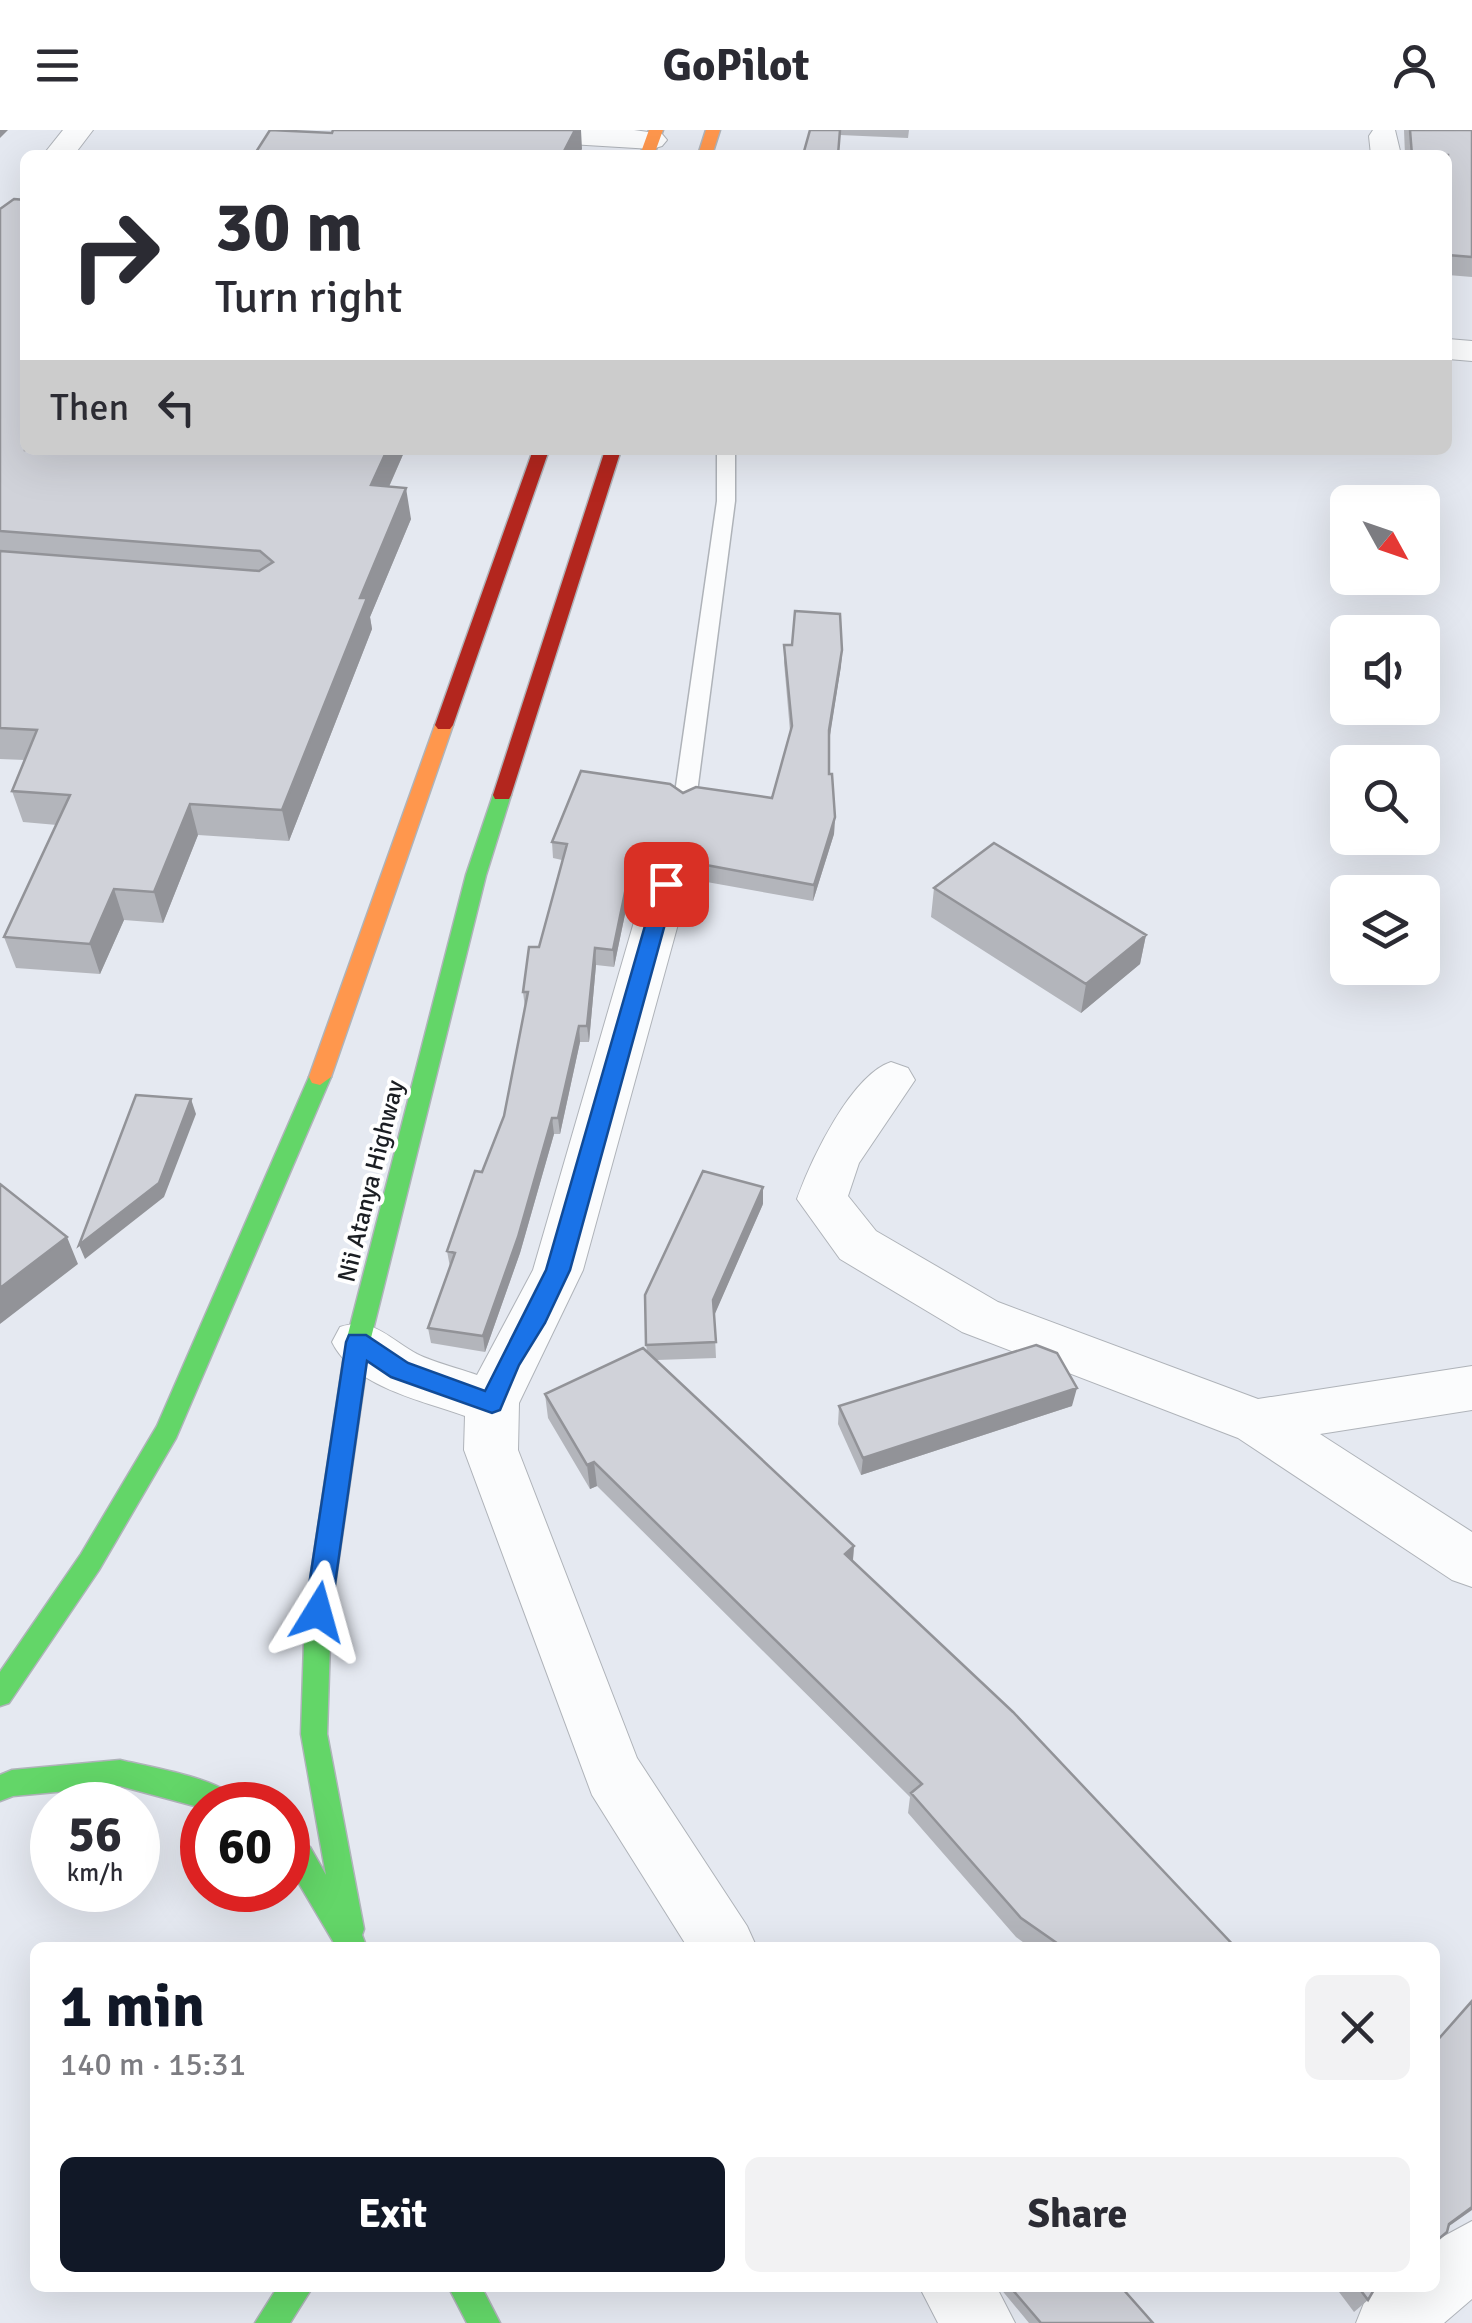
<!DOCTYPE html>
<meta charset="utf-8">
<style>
body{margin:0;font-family:Signika,sans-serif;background:#f2f2f3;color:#2b2b33;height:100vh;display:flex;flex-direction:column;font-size:38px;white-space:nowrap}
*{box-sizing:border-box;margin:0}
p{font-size:32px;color:#7c7c81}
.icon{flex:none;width:55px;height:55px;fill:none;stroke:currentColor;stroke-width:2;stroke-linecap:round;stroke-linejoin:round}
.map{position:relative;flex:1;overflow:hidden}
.side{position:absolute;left:30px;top:1812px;width:1410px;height:350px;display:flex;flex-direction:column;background:#fff;border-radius:15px;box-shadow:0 10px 40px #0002}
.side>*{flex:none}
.top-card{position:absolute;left:20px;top:20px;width:1432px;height:305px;border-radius:15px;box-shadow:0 10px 40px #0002;background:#fff;color:#2b2b33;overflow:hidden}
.needle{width:65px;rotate:130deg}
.fabs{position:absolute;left:1330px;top:355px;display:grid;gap:20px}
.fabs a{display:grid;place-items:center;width:110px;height:110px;border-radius:15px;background:#fff;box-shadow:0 10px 40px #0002;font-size:50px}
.speed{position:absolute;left:30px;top:1652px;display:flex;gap:20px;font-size:50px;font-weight:700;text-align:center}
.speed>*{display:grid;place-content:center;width:130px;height:130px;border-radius:50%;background:#fff;box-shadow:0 10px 40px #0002;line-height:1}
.speed small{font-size:25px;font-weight:400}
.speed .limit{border:15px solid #d22;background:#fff;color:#111}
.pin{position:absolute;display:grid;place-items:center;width:85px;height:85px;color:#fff;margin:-42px;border-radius:20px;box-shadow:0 5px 15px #0006}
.me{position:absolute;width:110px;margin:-55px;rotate:8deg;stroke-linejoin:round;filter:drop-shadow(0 0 8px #0008)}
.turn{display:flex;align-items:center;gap:35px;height:210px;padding:0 30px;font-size:45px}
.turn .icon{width:130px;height:130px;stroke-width:2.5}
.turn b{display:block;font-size:70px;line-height:85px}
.then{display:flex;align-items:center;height:95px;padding:0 30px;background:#0003;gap:20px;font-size:38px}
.round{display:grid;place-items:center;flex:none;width:105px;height:105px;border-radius:15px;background:#f2f2f3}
.head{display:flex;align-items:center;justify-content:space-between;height:170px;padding:0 30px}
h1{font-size:60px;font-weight:700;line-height:75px;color:#111827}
.action{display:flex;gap:20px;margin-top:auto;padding:20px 30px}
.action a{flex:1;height:115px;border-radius:15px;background:#111827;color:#fff;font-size:40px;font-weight:700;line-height:115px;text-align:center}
.action a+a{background:#f2f2f3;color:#2b2b33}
header{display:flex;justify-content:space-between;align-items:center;height:130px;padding:0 30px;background:#fff;font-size:45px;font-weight:700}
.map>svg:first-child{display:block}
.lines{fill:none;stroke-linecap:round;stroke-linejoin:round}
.lane-casing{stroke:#afb3b9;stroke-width:3}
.street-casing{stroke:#afb3b9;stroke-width:2}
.fast-casing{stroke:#afb3b9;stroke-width:3}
.slow-casing{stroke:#afb3b9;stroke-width:3}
.jam-casing{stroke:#afb3b9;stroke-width:3}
.lane{fill:#fbfcfd;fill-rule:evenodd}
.street{fill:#fbfcfd;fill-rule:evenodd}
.fast{fill:#63d668;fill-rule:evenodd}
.slow{fill:#ff974d;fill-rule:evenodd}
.jam{fill:#b3261e;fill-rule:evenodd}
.wall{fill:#b3b5bb}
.shaded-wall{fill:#929398}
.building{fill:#d0d2d9;stroke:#929398;stroke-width:2.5}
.route{fill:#1a73e8;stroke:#114b97;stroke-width:2.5}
.labels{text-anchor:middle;stroke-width:8;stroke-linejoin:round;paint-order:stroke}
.street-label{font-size:25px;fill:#1b1e23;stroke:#fff}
</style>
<header><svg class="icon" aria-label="menu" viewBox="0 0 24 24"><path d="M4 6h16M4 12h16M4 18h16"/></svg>GoPilot<svg class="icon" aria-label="person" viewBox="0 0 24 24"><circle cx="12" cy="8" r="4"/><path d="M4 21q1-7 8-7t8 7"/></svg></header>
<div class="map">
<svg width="1472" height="2193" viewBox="0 0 1472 2193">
<rect width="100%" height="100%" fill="#e5e9f1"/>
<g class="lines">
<defs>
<path id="lane" d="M 717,320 L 735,320 L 735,371 L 696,670 L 685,677 L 674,670 L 717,371 Z"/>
<path id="street" d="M 63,0 L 93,0 L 74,25 L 43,25 Z
M 472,0 L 634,0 L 662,4 L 667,10 L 662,16 L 652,19 L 487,9 L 477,6 Z
M 1373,0 L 1395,0 L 1401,25 L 1371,25 L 1369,6 Z
M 1448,209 L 1472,211 L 1472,231 L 1448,229 Z
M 667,739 L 682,743 L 689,754 L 583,1140 L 519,1273 L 518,1320 L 637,1628 L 747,1796 L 757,1818 L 688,1818 L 592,1665 L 464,1320 L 465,1286 C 421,1270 354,1257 332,1212 L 340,1197 C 373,1186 389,1209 417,1224 C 435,1233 458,1238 477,1245 L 533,1140 L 645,754 L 652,743 Z
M 891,932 L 908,938 L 915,950 L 859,1033 L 848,1066 L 876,1101 L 998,1172 L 1258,1269 L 1472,1236 L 1472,1280 L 1320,1304 L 1472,1402 L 1472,1457 L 1452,1450 L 1238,1308 L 962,1202 L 840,1129 L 797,1069 C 811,1030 851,945 891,932 Z
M 1472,2091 L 1472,2169 L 1444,2193 L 1356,2193 L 1366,2168 L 1378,2158 L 1435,2158 L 1435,2111 Z
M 920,2158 L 997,2158 L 1015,2193 L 938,2193 Z"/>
<path id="fast" d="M 502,659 L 511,665 L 486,745 L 370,1212 L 331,1483 L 327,1604 L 364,1799 L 362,1805 L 367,1818 L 337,1818 L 288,1735 L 288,1705 L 310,1717 L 326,1745 L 301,1604 L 305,1483 L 346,1212 L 466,745 L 493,665 Z
M 320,939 L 331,947 L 176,1308 L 99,1440 L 9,1573 L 0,1576 L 0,1542 L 81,1424 L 157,1296 L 309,947 Z
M 120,1630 C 148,1637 229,1649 241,1675 L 202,1678 L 120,1656 L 13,1666 L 0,1671 L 0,1645 L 12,1640 Z
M 277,2158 L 312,2158 L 290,2193 L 255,2193 Z
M 449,2158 L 482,2158 L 500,2193 L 467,2193 Z"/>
<path id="slow" d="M 649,0 L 663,0 L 654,25 L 640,25 Z
M 706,0 L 720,0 L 712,25 L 698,25 Z
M 444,589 L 453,595 L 331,947 L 320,955 L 312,953 L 309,947 L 435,595 Z"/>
<path id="jam" d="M 533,320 L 549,320 L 453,595 L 450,599 L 438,599 L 435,595 Z
M 605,320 L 621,320 L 511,665 L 509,669 L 495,669 L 493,665 Z"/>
</defs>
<use href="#lane" class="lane-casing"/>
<use href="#street" class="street-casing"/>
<use href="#fast" class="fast-casing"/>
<use href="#slow" class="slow-casing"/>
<use href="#jam" class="jam-casing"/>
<use href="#lane" class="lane"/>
<use href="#street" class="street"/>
<use href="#fast" class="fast"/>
<use href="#slow" class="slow"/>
<use href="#jam" class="jam"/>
</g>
<path class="wall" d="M 810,0 L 909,0 L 908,8 L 840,5 Z
M 1404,0 L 1472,0 L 1472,147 L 1448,145 L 1448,25 L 1405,25 Z
M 0,79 L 25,320 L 405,320 L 389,357 L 411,389 L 370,487 L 372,499 L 289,711 L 198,705 L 163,793 L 124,790 L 100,844 L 16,838 L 4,807 L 57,695 L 23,692 L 12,661 L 25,630 L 0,629 Z
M 784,515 L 842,520 L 841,536 L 829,612 L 829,644 L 835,687 L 834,704 L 813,771 L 690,749 L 683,739 L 668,735 L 648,743 L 634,741 L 614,837 L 596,835 L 589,912 L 580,912 L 560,1004 L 554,1004 L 520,1123 L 485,1222 L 431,1213 L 428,1198 L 450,1137 L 447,1121 L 482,1042 L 504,986 L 525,878 L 523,862 L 539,817 L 562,730 L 553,728 L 552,712 L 683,663 L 772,668 L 790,601 L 784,532 Z
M 934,758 L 1146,805 L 1140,834 L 1081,883 L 931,787 Z
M 763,1074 L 714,1185 L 716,1228 L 657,1230 L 854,1416 L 853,1431 L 1236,1818 L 1031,1818 L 1016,1807 L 908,1683 L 910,1667 L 597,1356 L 590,1359 L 548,1288 L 545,1264 L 647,1221 L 646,1215 Z
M 839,1276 L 1072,1276 L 861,1345 L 838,1294 Z
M 1000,2158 L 1122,2158 L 1153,2193 L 1029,2193 Z
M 1336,2158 L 1375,2158 L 1368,2170 L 1354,2182 Z"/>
<path class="shaded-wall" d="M 0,0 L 8,0 L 0,8 Z
M 575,0 L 581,0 L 582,19 L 579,25 L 562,25 Z
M 387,320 L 405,320 L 376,386 L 371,355 Z
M 406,358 L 411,389 L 370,487 L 372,499 L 289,711 L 282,680 L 360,468 Z
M 842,520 L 841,536 L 828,617 L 829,600 Z
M 190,674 L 198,705 L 163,793 L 154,762 Z
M 835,687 L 834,704 L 813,771 L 814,755 Z
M 667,719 L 668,735 L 648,743 L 647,726 Z
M 633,724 L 634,741 L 614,837 L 613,820 Z
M 114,759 L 124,790 L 100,844 L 90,814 Z
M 1146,805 L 1140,834 L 1081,883 L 1086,854 Z
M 595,818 L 596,835 L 589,912 L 587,896 Z
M 579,896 L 580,912 L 560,1004 L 558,988 Z
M 191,969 L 196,984 L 164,1067 L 85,1129 L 79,1115 Z
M 552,988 L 554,1004 L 520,1123 L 485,1222 L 483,1206 Z
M 763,1057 L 763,1074 L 714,1186 L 713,1170 Z
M 67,1107 L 78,1134 L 0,1194 L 0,1158 Z
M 1077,1258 L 1072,1276 L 861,1345 L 863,1328 Z
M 594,1332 L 597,1356 L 590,1359 L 587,1335 Z
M 854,1416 L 852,1440 L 845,1424 Z
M 1472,2077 L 1472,2080 L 1435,2106 L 1449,2094 Z"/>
<path class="building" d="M 270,0 L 332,3 L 333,0 L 575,0 L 562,25 L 254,25 Z
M 810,0 L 840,0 L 838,25 L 803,25 Z
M 1410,0 L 1472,0 L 1472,127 L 1448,125 L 1448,25 L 1412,25 Z
M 14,69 L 25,70 L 25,320 L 387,320 L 371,355 L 406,358 L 360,468 L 367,468 L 282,680 L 190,674 L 154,762 L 114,759 L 90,814 L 4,807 L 70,665 L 12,661 L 37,600 L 0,598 L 0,421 L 259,441 L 273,432 L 260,421 L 0,401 L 0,79 Z
M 795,481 L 840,484 L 842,520 L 829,600 L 829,644 L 832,644 L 835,687 L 814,755 L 690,732 L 683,723 L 667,719 L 647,726 L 633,724 L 613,820 L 595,818 L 587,896 L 579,896 L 558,988 L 552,988 L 518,1107 L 483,1206 L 428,1198 L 455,1123 L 447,1121 L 475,1041 L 482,1042 L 504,986 L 528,862 L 523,862 L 529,817 L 539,817 L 567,714 L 552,712 L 581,641 L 670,654 L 683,663 L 696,657 L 772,668 L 792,596 L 784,515 L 792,515 Z
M 994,713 L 1146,805 L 1086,854 L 934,758 Z
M 136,965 L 191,969 L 159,1053 L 79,1115 Z
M 703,1041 L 763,1057 L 713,1170 L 716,1212 L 646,1215 L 645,1165 Z
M 0,1054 L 67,1107 L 0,1158 Z
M 1036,1215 L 1057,1223 L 1077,1258 L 863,1328 L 839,1276 Z
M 643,1218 L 854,1416 L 845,1424 L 1013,1582 L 1236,1818 L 1064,1818 L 1021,1788 L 911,1663 L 922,1654 L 594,1332 L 587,1335 L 545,1264 Z
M 1472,1871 L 1472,2077 L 1449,2094 L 1447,2102 L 1435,2112 L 1435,1913 Z
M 1011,2158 L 1122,2158 L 1153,2193 L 1041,2193 Z
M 1359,2158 L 1375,2158 L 1368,2170 Z"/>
<path class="route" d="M 666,747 L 676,754 L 570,1140 L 545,1193 L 519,1235 L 500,1280 L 492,1283 L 391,1247 L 367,1231 L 331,1482 L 327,1491 L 318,1494 L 309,1491 L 305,1482 L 346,1212 L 349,1205 L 366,1205 L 408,1233 L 485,1261 L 546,1140 L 657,754 Z"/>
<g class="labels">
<g class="street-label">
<text transform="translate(370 1051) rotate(-76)" y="9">Nii Atanya Highway</text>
</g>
</g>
</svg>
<div class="fabs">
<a><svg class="needle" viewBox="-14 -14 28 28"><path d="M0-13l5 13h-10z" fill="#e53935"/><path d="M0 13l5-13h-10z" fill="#7c7c81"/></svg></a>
<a><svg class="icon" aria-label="sound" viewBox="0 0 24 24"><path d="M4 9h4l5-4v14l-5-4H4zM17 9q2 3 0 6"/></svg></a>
<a><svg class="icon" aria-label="search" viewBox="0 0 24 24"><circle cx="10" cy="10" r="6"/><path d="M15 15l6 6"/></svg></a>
<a><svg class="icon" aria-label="layers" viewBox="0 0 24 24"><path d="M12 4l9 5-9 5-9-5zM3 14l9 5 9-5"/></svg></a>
</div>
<div class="speed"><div>56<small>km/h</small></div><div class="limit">60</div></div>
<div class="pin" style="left:666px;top:754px;background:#d93025"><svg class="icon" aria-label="arrive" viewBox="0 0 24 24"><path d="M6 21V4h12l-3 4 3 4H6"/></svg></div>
<svg class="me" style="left:318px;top:1482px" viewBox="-20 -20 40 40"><path d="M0-17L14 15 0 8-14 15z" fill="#1a73e8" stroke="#fff" stroke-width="4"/></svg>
<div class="top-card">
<div class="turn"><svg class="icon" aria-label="right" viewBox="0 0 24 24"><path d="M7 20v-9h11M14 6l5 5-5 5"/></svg><div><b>30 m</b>Turn right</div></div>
<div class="then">Then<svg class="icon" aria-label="left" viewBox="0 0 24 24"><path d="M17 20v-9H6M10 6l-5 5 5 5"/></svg></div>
</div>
<section class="side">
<div class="head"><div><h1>1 min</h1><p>140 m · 15:31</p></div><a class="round"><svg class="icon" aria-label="close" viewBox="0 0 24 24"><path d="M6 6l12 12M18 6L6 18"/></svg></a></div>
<div class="action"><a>Exit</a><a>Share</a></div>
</section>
</div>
